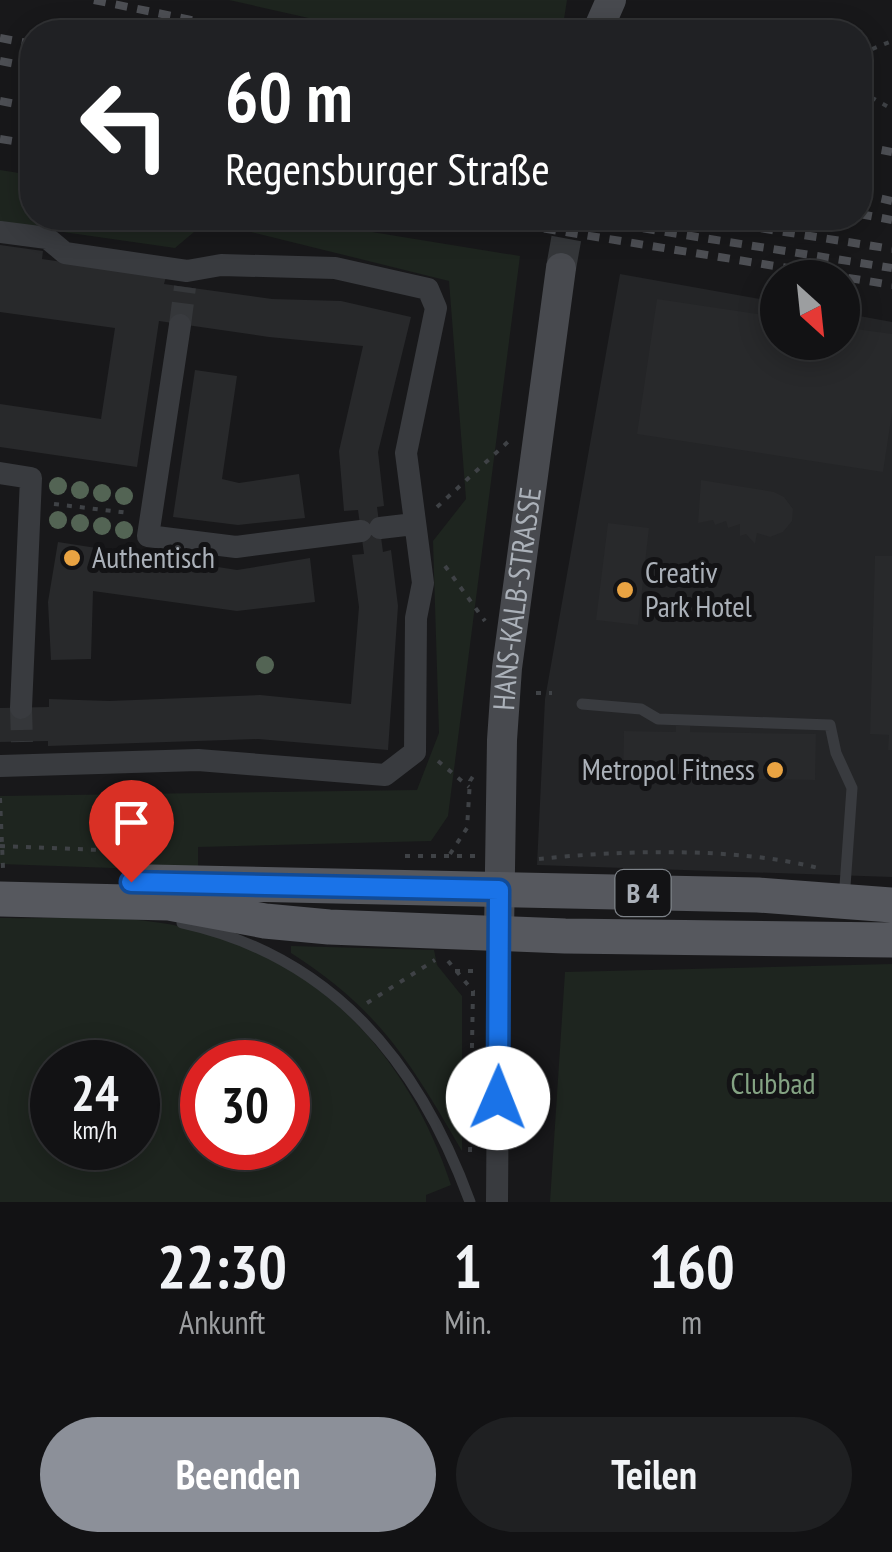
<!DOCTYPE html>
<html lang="de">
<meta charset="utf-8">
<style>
body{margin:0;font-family:"PT Sans Narrow",sans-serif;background:#1f2022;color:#f1f3f6;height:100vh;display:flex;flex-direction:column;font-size:38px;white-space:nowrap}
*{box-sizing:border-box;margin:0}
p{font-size:32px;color:#9c9ea0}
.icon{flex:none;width:55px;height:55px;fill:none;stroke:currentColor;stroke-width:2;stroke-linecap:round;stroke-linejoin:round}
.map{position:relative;height:1202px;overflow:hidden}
.panel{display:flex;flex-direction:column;background:#121214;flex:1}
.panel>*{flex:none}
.guide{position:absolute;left:20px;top:20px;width:852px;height:210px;border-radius:40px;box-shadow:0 5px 25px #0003,0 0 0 2px #313234;background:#202124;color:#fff;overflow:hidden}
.needle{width:65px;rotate:153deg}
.fabs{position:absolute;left:760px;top:260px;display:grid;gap:20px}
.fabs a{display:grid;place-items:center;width:100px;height:100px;border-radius:50%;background:#121214;box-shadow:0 5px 25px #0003,0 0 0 2px #313234;font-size:50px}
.speed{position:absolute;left:30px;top:1040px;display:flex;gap:20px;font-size:50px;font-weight:700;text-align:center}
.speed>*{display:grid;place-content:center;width:130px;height:130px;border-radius:50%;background:#121214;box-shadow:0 5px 25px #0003,0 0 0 2px #313234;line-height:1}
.speed small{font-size:25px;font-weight:400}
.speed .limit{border:15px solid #d22;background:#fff;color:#111}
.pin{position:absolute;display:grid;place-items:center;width:85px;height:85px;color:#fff;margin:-102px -42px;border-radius:50% 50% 50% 0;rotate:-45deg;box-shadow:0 0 10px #0007}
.pin .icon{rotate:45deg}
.me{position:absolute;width:110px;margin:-55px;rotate:1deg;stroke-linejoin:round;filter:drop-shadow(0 0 8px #0008)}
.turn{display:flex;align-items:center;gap:35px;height:210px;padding:0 40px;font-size:45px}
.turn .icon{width:130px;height:130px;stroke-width:2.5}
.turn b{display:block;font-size:70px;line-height:85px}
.eta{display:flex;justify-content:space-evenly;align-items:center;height:170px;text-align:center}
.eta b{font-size:60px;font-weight:800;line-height:70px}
.button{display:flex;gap:20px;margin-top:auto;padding:20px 40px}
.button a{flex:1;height:115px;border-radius:60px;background:#8c9099;color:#fff;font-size:40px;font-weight:800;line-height:115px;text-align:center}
.button a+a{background:#1f2022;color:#f1f3f6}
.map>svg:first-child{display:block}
.built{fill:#242527}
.green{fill:#1e251f;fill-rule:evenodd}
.building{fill:#28292b}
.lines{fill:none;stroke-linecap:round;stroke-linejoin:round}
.street-tunnel{stroke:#35373a;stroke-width:22;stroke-dasharray:22 11;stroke-linecap:butt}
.secondary-tunnel{stroke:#35373a;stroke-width:30;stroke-dasharray:30 15;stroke-linecap:butt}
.path{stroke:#3f4246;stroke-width:4;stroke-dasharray:5 8;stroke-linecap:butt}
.lane{stroke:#393b3f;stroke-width:11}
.street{stroke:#393b3f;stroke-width:22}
.secondary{stroke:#484a4f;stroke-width:30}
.primary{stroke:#56585e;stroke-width:35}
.rail{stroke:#4d4f54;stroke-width:8;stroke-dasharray:12 10;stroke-linecap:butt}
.tree{fill:#536454}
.route-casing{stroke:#114b97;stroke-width:25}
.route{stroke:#1a73e8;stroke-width:18}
.poi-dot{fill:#e9a342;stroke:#131315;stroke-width:4}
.labels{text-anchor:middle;stroke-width:10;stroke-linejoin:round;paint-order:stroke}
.shield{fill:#131315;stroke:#7d8288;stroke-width:2.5}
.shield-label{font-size:28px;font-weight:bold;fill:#abb1b9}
.poi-label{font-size:30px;fill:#abb1b9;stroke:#131315;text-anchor:start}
.street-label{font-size:30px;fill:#abb1b9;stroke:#131315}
.park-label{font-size:30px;fill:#84a383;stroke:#131315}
</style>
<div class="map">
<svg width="892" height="1202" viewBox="0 0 892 1202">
<rect width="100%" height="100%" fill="#18181a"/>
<path class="built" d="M 620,274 L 777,302 L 778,342 L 842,342 L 843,313 L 892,322 L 892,877 L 537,865 L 545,699 Z"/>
<path class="green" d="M 229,0 L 567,0 L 562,32 L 371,32 Z
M 0,170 L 32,175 L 32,218 L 286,218 L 520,256 L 448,816 L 431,841 L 198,847 L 198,871 L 0,864 L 0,796 L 417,790 L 439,733 L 433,541 L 466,499 L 449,281 L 207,221 L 175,248 L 0,223 Z
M 0,918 C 60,919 125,914 183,927 C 318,956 409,1057 451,1185 L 426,1195 L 426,1202 L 0,1202 ZM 52,1062 L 138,1062 L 138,1148 L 52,1148 ZM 202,1062 L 288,1062 L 288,1148 L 202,1148 Z
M 291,946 L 434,950 L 437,965 L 462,996 L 462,1151 C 411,1063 379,1009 291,953 Z
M 892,964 L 892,1202 L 550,1202 L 565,972 Z"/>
<path class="building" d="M 0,245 L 43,251 L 42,259 L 166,277 L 164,284 L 272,299 L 341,301 L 411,317 L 378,452 L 384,506 L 377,507 L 383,552 L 391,550 L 398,606 L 388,750 L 258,739 L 48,746 L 48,741 L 0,742 L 0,708 L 49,707 L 49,699 L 109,701 L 260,695 L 351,704 L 359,607 L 352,555 L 364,554 L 358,510 L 344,511 L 339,451 L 363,346 L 269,337 L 159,321 L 137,467 L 0,447 L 0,404 L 101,419 L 115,328 L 0,312 Z
M 657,299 L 778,317 L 778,342 L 842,342 L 842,327 L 892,334 L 892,413 L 883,472 L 637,434 Z
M 195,370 L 237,376 L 222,479 L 239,483 L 299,474 L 305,518 L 238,525 L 173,517 Z
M 701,480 L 774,492 L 784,497 L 793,509 L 792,521 L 783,532 L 770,537 L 757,533 L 755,544 L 746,534 L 740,536 L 740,524 L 728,528 L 726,521 L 715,525 L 713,520 L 698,523 Z
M 608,523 L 649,528 L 638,625 L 596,620 Z
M 58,542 L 237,570 L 310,558 L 315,602 L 237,611 L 93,591 L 91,659 L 51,660 L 48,602 Z
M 875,556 L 892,556 L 892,750 L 888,750 L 889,735 L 870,734 Z
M 676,726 L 690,726 L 690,732 L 816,734 L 815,780 L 623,777 L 624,731 L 676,732 Z"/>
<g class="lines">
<path class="street-tunnel" d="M 180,325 L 185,287
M 21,708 L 22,742"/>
<path class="secondary-tunnel" d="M 561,268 L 570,218"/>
<path class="path" d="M 860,54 L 892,41
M 860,91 L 892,109
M 54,504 L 129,513
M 437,507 L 510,440
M 445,566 L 485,621
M 536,693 L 552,693
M 438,761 L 469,787
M 0,798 L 3,868
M 0,846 L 150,852
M 450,854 L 467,828 L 470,781 L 474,775
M 405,856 L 475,856
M 539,859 C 623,850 737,847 818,868
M 448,961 L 473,991 L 470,1152
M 455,971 L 475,971
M 367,1003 L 435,960"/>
<path class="lane" d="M 582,704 L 641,709 L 658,719 L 830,725 L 836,753 L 852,788 L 844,900
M 182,923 C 332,956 419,1062 470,1202"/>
<path class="street" d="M 0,232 L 47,238 L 65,253 L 187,271 L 221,265 L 335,268 L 428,289 L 436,308 L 406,453 L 423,583 L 416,618 L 415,752 L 385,775 L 198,760 L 0,766
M 180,325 L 148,536 L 236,547 L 361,531
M 0,473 L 31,478 L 21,708
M 380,528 L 414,524
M 497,1202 L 499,933"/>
<g class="secondary">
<path d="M 597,32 L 611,0"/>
<path id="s1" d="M 499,933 L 502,740 L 507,668 L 561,268"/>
</g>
<path class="primary" d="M 151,882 L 758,895 L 892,905
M 0,899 L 169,903 L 265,921 L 329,927 L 565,936 L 892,940"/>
<path class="rail" d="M 94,0 L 250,32
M 0,38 L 32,44
M 0,61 L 32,67
M 0,101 L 32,107
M 0,139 L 32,144
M 860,146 L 892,152
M 860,194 L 892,201
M 860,214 L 892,220
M 479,218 L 892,285
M 578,218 L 892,268
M 696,218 L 892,249"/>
</g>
<g class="tree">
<circle cx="58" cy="486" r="9"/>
<circle cx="80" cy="490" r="9"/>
<circle cx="102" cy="493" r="9"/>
<circle cx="124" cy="496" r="9"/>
<circle cx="58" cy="520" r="9"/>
<circle cx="80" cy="523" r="9"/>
<circle cx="102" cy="526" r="9"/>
<circle cx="124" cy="530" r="9"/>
<circle cx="265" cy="665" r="9"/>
</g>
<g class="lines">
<defs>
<path id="route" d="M 131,882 L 499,890 L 498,1098"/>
</defs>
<use href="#route" class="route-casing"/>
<use href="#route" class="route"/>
</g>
<g class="poi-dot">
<circle cx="72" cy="558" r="10"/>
<circle cx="625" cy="590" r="10"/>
<circle cx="775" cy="770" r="10"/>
</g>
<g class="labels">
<rect class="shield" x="615.5" y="870" width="55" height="46" rx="8"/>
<g class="shield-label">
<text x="643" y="903">B 4</text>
</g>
<g class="poi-label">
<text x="92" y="568">Authentisch</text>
<text x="645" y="583">Creativ<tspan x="645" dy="34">Park Hotel</tspan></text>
<text x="755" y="780" text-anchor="end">Metropol Fitness</text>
</g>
<g class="street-label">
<text dy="10" stroke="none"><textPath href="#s1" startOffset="335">HANS-KALB-STRASSE</textPath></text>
</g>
<g class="park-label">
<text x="773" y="1094">Clubbad</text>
</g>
</g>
</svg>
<div class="fabs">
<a><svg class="needle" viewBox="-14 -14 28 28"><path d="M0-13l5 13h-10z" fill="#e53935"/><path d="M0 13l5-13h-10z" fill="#9c9ea0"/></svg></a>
</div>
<div class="speed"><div>24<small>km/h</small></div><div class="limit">30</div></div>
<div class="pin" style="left:131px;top:882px;background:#d93025"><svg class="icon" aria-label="arrive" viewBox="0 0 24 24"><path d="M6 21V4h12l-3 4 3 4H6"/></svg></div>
<svg class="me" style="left:498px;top:1098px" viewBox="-20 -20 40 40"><circle r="19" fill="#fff"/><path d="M0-13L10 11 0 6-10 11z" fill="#1a73e8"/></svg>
<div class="guide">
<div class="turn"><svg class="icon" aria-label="left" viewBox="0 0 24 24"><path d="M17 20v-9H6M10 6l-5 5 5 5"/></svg><div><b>60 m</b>Regensburger Straße</div></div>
</div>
</div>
<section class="panel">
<div class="eta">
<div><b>22:30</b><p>Ankunft</p></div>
<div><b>1</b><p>Min.</p></div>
<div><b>160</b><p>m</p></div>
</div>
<div class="button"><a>Beenden</a><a>Teilen</a></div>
</section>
